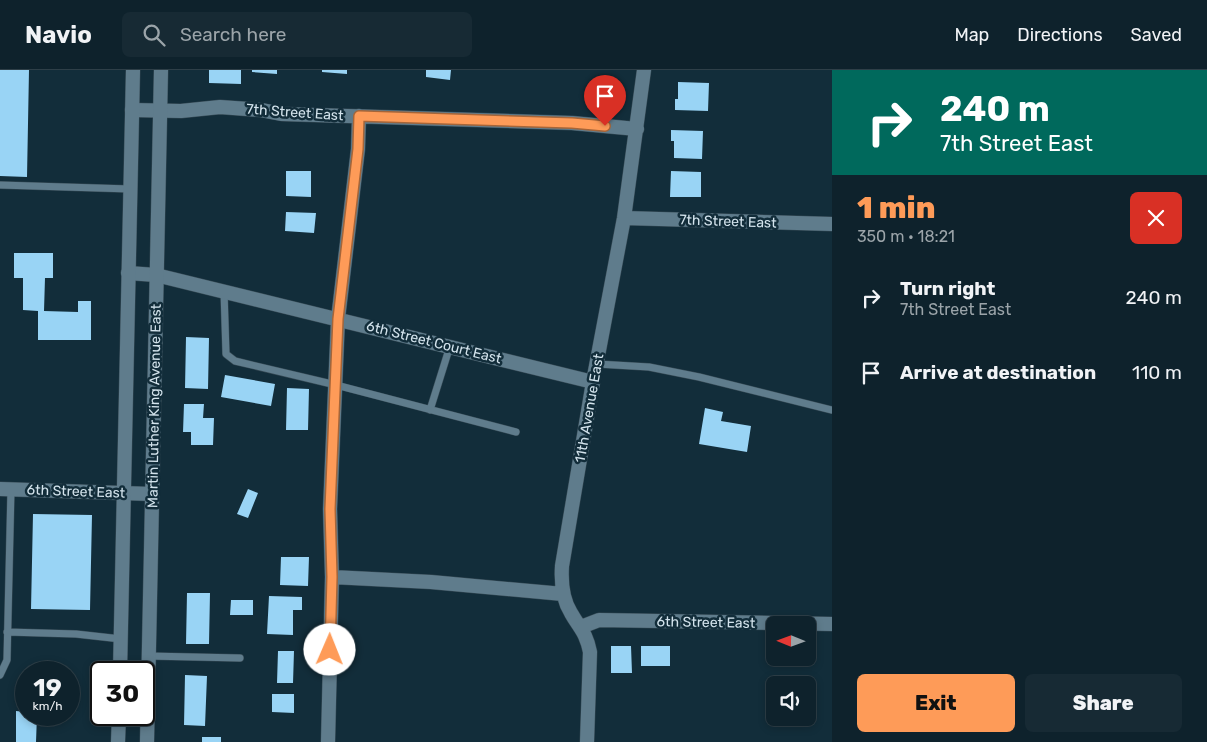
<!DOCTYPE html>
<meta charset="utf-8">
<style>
body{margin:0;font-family:Rubik,sans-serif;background:#172a34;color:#f1f3f6;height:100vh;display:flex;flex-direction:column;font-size:19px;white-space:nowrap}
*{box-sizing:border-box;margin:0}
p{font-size:16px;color:#9ba4a9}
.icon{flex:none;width:28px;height:28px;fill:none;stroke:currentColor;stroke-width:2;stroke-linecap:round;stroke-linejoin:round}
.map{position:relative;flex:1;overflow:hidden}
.panel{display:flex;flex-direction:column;background:#0e222c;width:375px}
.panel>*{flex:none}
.hud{background:#00695c;color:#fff;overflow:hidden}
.needle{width:32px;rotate:271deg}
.controls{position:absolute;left:766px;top:546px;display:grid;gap:10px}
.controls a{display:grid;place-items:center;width:50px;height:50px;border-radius:8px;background:#0e222c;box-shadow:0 2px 8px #0003,0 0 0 1px #2e3f48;font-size:25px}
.speed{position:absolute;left:15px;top:591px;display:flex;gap:10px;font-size:25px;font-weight:700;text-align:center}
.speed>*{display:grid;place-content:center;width:65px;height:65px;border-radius:50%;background:#0e222c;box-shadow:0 2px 8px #0003,0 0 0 1px #2e3f48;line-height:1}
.speed small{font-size:12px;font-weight:400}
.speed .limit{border:2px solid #111;border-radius:8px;background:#fff;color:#111}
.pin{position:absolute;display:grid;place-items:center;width:42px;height:42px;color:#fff;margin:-51px -21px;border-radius:50% 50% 50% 0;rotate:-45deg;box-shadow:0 0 5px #0007}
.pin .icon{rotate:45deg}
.me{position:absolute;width:55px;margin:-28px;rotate:1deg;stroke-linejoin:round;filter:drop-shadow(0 0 4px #0008)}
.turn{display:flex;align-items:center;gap:18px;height:105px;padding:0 25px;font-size:22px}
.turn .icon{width:65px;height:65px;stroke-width:2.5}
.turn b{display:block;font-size:35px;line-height:42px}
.round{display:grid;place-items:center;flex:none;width:52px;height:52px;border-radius:8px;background:#172a34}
.headline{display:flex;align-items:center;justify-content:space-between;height:85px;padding:0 25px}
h1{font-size:30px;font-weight:800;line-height:38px;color:#fe9b58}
.primary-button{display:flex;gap:10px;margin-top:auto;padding:10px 25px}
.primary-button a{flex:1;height:58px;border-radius:8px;background:#fe9b58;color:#111;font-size:20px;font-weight:800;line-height:58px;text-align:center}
.primary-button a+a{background:#172a34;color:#f1f3f6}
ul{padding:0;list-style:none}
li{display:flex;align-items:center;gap:15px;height:75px;padding:0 25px}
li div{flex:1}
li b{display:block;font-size:19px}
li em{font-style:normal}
header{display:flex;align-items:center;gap:30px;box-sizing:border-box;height:70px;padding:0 25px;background:#0e222c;border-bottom:1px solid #2e3f48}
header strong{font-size:24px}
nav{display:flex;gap:28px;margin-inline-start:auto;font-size:18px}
.search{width:350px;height:45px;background:#172a34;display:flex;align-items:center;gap:12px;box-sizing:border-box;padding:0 18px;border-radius:8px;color:#9ba4a9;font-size:19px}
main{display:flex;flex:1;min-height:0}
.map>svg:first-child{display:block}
.building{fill:#99d4f5}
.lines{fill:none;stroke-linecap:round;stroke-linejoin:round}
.service-casing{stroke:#374b56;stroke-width:8}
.minor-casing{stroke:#374b56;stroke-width:15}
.tertiary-casing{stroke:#374b56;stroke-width:15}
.service{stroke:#5f7c8c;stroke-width:7}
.minor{stroke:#5f7c8c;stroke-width:14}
.tertiary{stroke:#5f7c8c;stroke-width:14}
.route-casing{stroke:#a56539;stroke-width:12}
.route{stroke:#fe9b58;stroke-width:9}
.labels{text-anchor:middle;stroke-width:5;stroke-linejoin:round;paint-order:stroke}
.street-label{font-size:14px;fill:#d3e3ec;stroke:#122d3a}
</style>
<header>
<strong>Navio</strong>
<div class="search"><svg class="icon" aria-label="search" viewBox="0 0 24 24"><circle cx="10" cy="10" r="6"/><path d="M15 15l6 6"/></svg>Search here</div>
<nav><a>Map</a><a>Directions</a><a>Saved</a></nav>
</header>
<main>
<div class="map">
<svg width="832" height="672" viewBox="0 0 832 672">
<rect width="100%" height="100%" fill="#122d3a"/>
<path class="building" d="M 0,0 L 29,0 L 27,107 L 0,106 Z
M 209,0 L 241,0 L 241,14 L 209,13 Z
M 252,0 L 277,0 L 277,4 L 252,2 Z
M 322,0 L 347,0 L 347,4 L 322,2 Z
M 426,0 L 451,0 L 450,10 L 426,7 Z
M 678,12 L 709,13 L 708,41 L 675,40 L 675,29 L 678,29 Z
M 671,60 L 703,61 L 702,89 L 674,88 L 674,71 L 671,71 Z
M 286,101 L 311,101 L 311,127 L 286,126 Z
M 671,101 L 701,102 L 701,127 L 670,127 Z
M 286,142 L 316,143 L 314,163 L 285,161 Z
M 14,183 L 53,183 L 53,208 L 45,208 L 44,241 L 78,242 L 78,231 L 91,231 L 91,270 L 38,270 L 38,241 L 23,240 L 23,208 L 14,208 Z
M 186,267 L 209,268 L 208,319 L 185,318 Z
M 225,305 L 275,314 L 271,336 L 221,327 Z
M 287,318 L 309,319 L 308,360 L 286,360 Z
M 184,334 L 204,334 L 203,348 L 214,348 L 213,375 L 191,375 L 191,362 L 183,362 Z
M 705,338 L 723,342 L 721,351 L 751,356 L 747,382 L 699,374 Z
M 248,419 L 258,423 L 248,448 L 237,444 Z
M 33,444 L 92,445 L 90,540 L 31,539 Z
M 281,487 L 309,487 L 308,516 L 280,515 Z
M 187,523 L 210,523 L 209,574 L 186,574 Z
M 269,526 L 302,527 L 302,540 L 293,540 L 293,565 L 267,564 Z
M 231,530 L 253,530 L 253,545 L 230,545 Z
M 611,576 L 631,576 L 632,603 L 611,603 Z
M 641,576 L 670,576 L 670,596 L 641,596 Z
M 278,581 L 294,581 L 293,613 L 277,613 Z
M 185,605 L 207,606 L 205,656 L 184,655 Z
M 272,624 L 294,624 L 294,643 L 272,642 Z
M 16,641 L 26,642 L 26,645 L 37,645 L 36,672 L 16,672 Z
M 202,667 L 221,667 L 221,672 L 202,672 Z"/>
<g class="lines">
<defs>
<path id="service" d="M 0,115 L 130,119
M 224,221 L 226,284 L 235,291 L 336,315 L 516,362
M 597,294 L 649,297 L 699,307 L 832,340
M 430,340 L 450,276
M 7,562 L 76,564 L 121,569
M 148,586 L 240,588
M 0,605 L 7,590 L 11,419"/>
<path id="minor" d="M 132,40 L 181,41 L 220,37 L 261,40 L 282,44 L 572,53 L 637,59
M 624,148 L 832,154
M 128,203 L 156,205 L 593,312
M 0,419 L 152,424
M 332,507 L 431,512 L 563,524
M 581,557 L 599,550 L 832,554
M 328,672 L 332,507 L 330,439 L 338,249 L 358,79 L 359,46
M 587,672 L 590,582 C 586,562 580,559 571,543 C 562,529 561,512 562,496 L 593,312 L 624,148 L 644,0"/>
<path id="tertiary" d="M 120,602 L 133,0
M 118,672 L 119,645
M 147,672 L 161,0"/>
</defs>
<use href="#service" class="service-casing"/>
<use href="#minor" class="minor-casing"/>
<use href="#tertiary" class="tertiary-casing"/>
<use href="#service" class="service"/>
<use href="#minor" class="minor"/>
<use href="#tertiary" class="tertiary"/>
</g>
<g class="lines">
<defs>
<path id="route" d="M 330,580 L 332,507 L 330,439 L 338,249 L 358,79 L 359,46 L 572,53 L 605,56"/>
</defs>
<use href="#route" class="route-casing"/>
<use href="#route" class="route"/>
</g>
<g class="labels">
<g class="street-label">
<text transform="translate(295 42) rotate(4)" y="5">7th Street East</text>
<text transform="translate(728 151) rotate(2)" y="5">7th Street East</text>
<text transform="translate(434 272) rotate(14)" y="5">6th Street Court East</text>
<text transform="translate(154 336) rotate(-89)" y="5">Martin Luther King Avenue East</text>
<text transform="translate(589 338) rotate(-80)" y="5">11th Avenue East</text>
<text transform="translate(76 421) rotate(2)" y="5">6th Street East</text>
<text transform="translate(706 552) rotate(1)" y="5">6th Street East</text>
</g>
</g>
</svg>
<div class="controls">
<a><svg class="needle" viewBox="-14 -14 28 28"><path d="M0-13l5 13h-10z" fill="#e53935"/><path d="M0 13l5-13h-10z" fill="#9ba4a9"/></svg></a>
<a><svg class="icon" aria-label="sound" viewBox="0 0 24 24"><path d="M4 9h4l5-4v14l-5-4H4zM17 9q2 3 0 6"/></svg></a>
</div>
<div class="speed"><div>19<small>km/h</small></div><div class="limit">30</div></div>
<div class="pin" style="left:605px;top:56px;background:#d93025"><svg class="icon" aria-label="arrive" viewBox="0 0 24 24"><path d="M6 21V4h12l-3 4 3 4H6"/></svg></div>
<svg class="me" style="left:330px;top:580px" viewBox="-20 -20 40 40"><circle r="19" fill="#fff"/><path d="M0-13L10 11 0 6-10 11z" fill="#fe9b58"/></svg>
</div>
<section class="panel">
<div class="hud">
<div class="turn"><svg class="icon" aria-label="right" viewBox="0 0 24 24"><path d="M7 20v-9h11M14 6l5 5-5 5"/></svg><div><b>240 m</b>7th Street East</div></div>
</div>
<div class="headline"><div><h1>1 min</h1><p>350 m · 18:21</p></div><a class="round" style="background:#d93025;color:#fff"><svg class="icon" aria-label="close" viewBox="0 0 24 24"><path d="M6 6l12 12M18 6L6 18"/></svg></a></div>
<ul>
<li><svg class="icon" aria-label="right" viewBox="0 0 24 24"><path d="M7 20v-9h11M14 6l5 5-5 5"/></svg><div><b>Turn right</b><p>7th Street East</p></div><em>240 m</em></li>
<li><svg class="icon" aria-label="arrive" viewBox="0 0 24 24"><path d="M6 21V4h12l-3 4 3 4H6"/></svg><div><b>Arrive at destination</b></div><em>110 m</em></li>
</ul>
<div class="primary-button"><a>Exit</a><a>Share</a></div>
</section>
</main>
